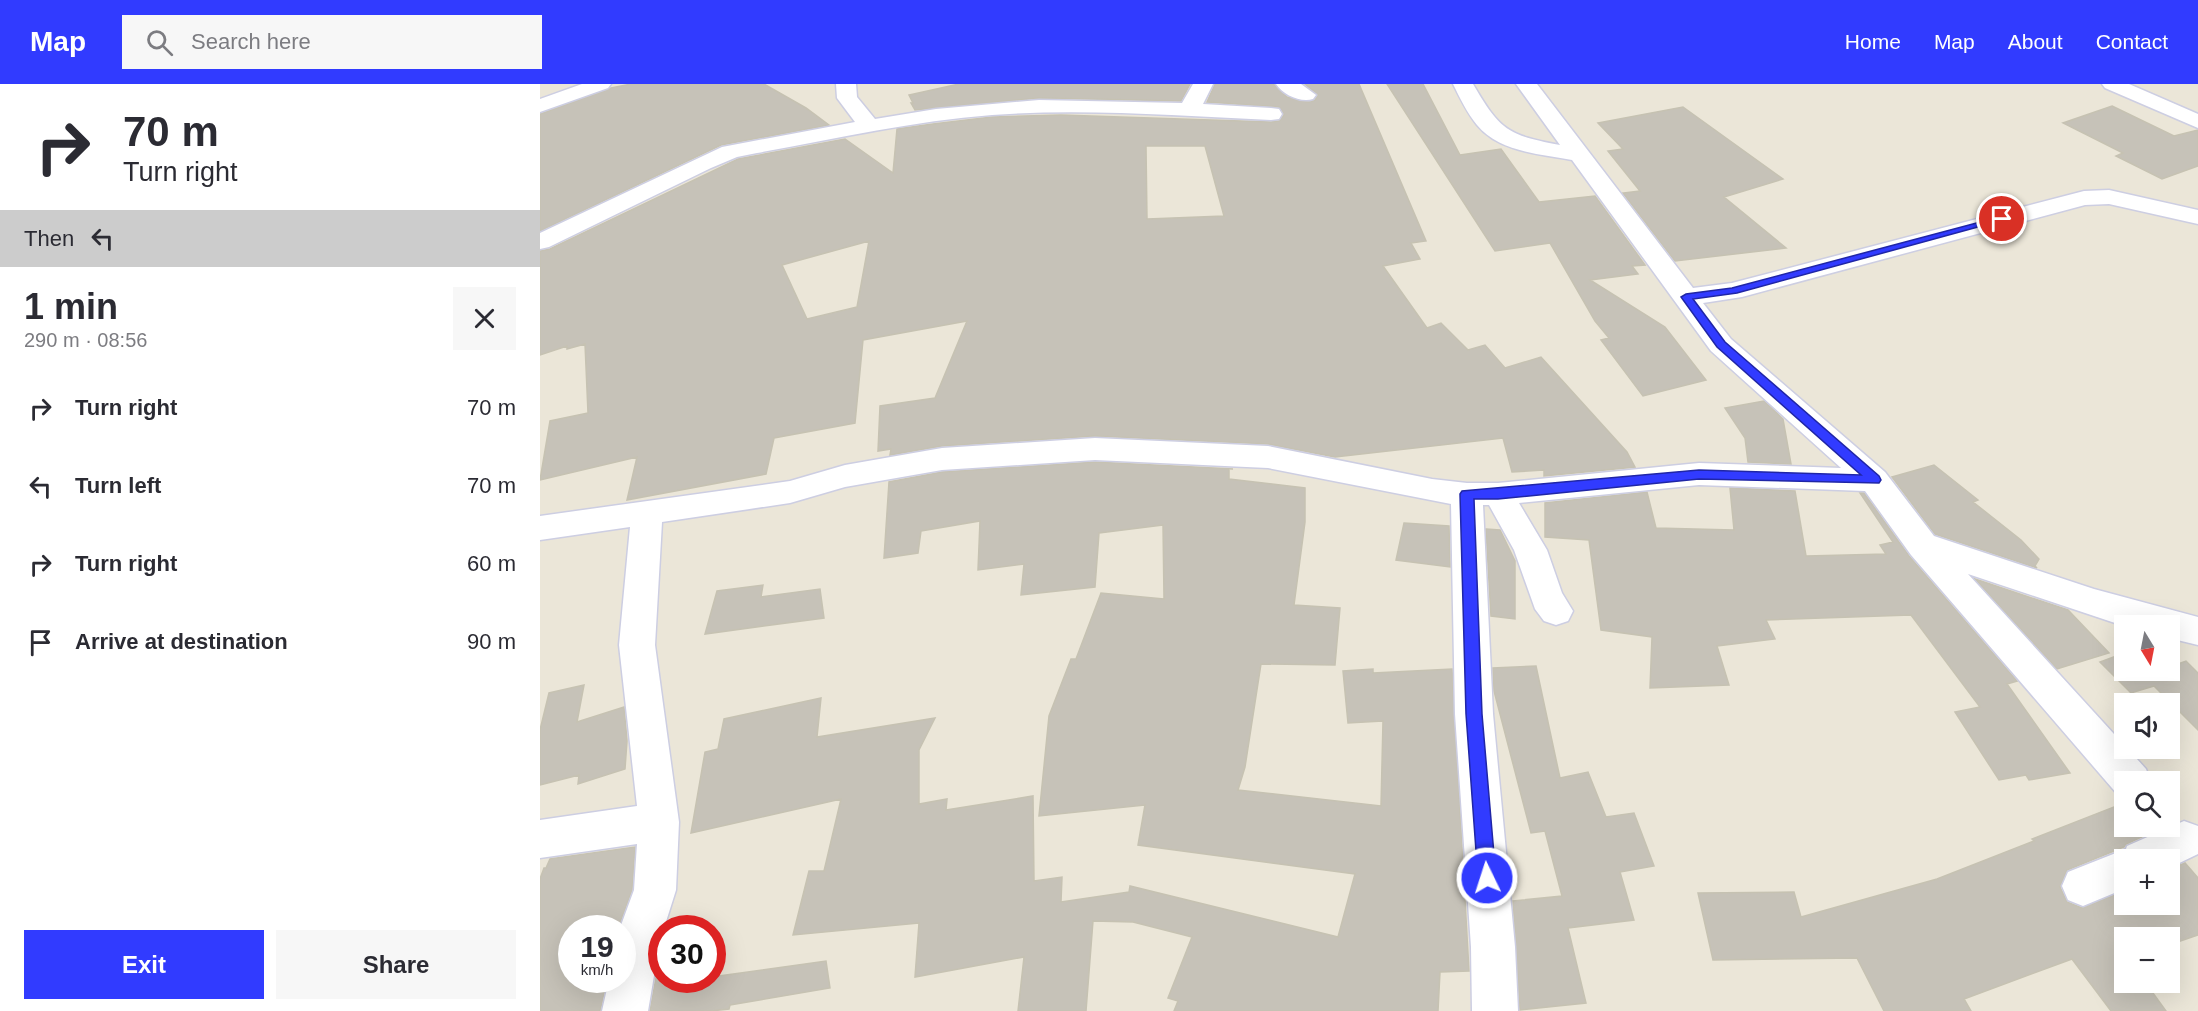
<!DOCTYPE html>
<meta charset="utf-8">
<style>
body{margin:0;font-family:Arial,sans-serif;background:#f7f7f7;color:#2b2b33;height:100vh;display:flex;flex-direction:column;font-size:22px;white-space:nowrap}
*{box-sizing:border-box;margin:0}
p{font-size:20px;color:#7c7c81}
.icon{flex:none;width:33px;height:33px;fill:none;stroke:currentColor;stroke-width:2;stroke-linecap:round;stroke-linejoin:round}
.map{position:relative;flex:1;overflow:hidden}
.side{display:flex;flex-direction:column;background:#fff;width:540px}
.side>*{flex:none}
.top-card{background:#fff;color:#2b2b33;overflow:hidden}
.needle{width:39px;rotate:170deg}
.controls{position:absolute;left:1574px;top:531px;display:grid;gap:12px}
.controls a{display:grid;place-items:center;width:66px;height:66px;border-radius:0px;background:#fff;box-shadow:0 6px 24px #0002;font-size:30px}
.speed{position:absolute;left:18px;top:831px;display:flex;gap:12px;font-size:30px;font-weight:700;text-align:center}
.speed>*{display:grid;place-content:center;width:78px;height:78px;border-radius:50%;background:#fff;box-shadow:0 6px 24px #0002;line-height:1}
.speed small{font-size:15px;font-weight:400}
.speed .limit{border:9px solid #d22;background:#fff;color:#111}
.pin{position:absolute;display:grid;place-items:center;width:51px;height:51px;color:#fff;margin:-26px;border:3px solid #fff;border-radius:50%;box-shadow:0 2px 6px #0007}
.me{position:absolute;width:66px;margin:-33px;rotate:356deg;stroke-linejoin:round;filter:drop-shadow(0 0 4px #0008)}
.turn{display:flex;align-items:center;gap:21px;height:126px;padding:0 24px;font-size:27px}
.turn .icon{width:78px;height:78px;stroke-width:2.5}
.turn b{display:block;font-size:42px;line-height:51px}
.then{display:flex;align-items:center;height:57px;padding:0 24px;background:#0003;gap:12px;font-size:22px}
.round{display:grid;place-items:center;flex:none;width:63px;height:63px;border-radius:0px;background:#f7f7f7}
.overview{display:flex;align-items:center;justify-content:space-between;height:102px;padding:0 24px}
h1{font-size:36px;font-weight:700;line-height:45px}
.button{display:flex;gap:12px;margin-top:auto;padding:12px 24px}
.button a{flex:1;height:69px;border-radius:0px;background:#313bff;color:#fff;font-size:24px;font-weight:700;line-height:69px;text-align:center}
.button a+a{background:#f7f7f7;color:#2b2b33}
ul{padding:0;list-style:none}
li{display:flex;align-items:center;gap:18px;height:78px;padding:0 24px}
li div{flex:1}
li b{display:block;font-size:22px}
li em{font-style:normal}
header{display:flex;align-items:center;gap:36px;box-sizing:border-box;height:84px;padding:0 30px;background:#313bff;color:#fff}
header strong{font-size:28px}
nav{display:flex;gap:33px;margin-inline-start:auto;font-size:21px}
.search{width:420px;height:54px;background:#f7f7f7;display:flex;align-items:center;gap:15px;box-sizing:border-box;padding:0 21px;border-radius:0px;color:#7c7c81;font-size:22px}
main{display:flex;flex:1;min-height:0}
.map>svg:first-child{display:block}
.building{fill:#c6c2b8;stroke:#c6c2b2;stroke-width:1.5;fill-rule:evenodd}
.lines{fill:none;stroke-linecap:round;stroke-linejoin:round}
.minor-casing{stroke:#cdcee2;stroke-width:3}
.minor{fill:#fff;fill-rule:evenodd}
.route{fill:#313bff;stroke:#2026a6;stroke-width:1.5}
</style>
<header>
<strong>Map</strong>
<div class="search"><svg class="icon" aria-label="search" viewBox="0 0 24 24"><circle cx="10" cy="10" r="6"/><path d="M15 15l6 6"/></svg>Search here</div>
<nav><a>Home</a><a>Map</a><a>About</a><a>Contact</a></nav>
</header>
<main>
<section class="side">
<div class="top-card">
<div class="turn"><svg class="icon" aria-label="right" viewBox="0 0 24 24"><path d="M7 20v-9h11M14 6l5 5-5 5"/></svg><div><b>70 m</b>Turn right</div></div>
<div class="then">Then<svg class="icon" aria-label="left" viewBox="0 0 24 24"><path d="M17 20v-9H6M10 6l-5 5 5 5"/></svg></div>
</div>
<div class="overview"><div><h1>1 min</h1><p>290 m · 08:56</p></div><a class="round"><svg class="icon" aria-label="close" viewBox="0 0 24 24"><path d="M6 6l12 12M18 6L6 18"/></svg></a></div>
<ul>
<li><svg class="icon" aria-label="right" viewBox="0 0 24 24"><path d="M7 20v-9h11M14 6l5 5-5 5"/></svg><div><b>Turn right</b></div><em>70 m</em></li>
<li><svg class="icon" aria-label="left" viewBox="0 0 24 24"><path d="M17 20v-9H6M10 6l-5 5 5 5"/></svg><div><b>Turn left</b></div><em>70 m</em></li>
<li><svg class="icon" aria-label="right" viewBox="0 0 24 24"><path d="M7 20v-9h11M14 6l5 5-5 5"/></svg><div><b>Turn right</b></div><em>60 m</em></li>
<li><svg class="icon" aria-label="arrive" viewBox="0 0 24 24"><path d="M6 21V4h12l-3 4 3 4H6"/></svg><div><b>Arrive at destination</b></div><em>90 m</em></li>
</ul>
<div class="button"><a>Exit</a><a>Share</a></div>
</section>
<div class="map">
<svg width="1658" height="927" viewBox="0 0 1658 927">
<rect width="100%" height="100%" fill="#ebe6d8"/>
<path class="building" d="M 91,0 L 224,0 L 266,24 L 289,41 L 181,61 L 0,147 L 0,30 L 71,4 Z
M 419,0 L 650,0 L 641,17 L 499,14 L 375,26 L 371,19 L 373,19 L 369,11 Z
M 675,0 L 734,0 L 747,13 L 768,18 L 775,16 L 778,11 L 765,0 L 819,0 L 886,157 L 871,159 L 880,175 L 843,182 L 887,244 L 901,239 L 928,266 L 945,261 L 965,284 L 1001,273 L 1087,368 L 1095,383 L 1004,392 L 1004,386 L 972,388 L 963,354 L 795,373 L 728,360 L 555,352 L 402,362 L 350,371 L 351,365 L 338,367 L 340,322 L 395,314 L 427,237 L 323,256 L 315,339 L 234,354 L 226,390 L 87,416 L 97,373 L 0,396 L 10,337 L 48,329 L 45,260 L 27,265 L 27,262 L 0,271 L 0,167 L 10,165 L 198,75 L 305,55 L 353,89 L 357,45 L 393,40 L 452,33 L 521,31 L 731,38 L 739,37 L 744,31 L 739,23 L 667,18 ZM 606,62 L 665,62 L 684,132 L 607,135 ZM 329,157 L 317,223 L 267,235 L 242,181 Z
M 847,0 L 883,0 L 920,71 L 961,65 L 999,118 L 1055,112 L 1105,181 L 1092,182 L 1098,190 L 1050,196 L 1125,243 L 1166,296 L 1103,312 L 1061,256 L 1069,254 L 1055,237 L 1010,159 L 955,167 Z
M 1572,22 L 1634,52 L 1658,46 L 1658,82 L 1622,95 L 1576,72 L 1583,69 L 1523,39 Z
M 1143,23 L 1243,95 L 1184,113 L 1246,164 L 1135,177 L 1083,109 L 1100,107 L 1068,67 L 1083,65 L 1058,39 Z
M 1224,317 L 1243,335 L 1251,380 L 1208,378 L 1205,354 L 1185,324 Z
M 555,378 L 693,385 L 689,385 L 689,395 L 765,404 L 765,438 L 754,521 L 800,524 L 795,581 L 721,580 L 705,683 L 698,706 L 841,722 L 843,637 L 808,639 L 803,587 L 833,585 L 833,589 L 912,585 L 929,887 L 900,888 L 898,927 L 634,927 L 638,917 L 628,914 L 652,853 L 593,838 L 553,837 L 546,927 L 478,927 L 484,873 L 375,893 L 379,839 L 253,851 L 269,787 L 284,787 L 301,715 L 151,749 L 165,668 L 178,665 L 184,635 L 281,614 L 277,653 L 395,634 L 379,666 L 379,720 L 407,715 L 406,726 L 493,712 L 494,797 L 522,793 L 521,818 L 589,808 L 590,802 L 798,853 L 815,790 L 598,761 L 605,721 L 499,732 L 509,632 L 531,575 L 536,575 L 561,509 L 624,515 L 623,441 L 559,449 L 555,503 L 481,511 L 484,480 L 438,486 L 440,437 L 381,447 L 378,469 L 344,474 L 349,398 L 402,388 Z
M 1394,381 L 1438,416 L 1433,418 L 1481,456 L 1499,475 L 1495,482 L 1497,484 L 1395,450 L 1352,393 Z
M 1190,404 L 1255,407 L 1266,472 L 1346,470 L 1340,461 L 1353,458 L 1320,409 L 1324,409 L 1369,472 L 1477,597 L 1467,600 L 1530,689 L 1489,696 L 1486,691 L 1459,696 L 1415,628 L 1440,623 L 1371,531 L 1226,536 L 1235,555 L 1177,562 L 1189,601 L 1110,604 L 1112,553 L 1061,546 L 1049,456 L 1005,453 L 1005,419 L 1107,408 L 1116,444 L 1194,446 Z
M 864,439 L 909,442 L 910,483 L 856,476 Z
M 946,445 L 960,446 L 975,477 L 975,535 L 951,532 Z
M 1435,495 L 1528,526 L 1569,569 L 1517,585 Z
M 223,501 L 221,513 L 280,505 L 284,534 L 165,550 L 177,507 Z
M 1584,569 L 1584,586 L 1629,586 L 1629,575 L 1635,581 L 1646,577 L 1658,589 L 1658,646 L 1614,602 L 1591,609 L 1560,578 Z
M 996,582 L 1020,694 L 1048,688 L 1066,733 L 1094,729 L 1114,782 L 1080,788 L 1094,836 L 1028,844 L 1046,919 L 980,926 L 973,817 L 1022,812 L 1005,747 L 991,749 L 954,607 L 953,584 Z
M 44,601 L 37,638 L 84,623 L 87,657 L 85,685 L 38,700 L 39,691 L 0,701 L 0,646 L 9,609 Z
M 1584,719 L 1584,742 L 1611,742 L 1615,747 L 1586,760 L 1584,763 L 1527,786 L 1520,803 L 1527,818 L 1542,824 L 1584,807 L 1584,820 L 1629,820 L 1629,786 L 1645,779 L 1658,794 L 1658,851 L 1629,861 L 1629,854 L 1584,854 L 1584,898 L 1605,898 L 1626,927 L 1571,927 L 1532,875 L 1424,915 L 1431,927 L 1344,927 L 1317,874 L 1173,876 L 1158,809 L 1254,808 L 1261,833 L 1397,795 L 1494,757 L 1492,755 Z
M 95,763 L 92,806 L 78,844 L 32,844 L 32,896 L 67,896 L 60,927 L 0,927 L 0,795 L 4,784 L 6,784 L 10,775 Z
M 120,872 L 122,872 L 122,896 L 172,896 L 172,893 L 286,877 L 290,904 L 190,921 L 189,925 L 171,927 L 110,927 Z"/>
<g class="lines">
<defs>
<path id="minor" d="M 42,0 L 71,0 L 68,4 L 0,28 L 0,15 Z
M 296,0 L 316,0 L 317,13 L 335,35 L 396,25 L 499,16 L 642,19 L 653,0 L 673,0 L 663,20 L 731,24 L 739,25 L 742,30 L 739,35 L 731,36 C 639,32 544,24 452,31 C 373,37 295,55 217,69 L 197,73 L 171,84 L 9,163 L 0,165 L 0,149 L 182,63 L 315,38 L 297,14 Z
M 736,0 L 761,0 L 776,11 L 773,15 C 761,19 743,11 736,0 Z
M 913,0 L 933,0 C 960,46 967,51 1020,61 L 976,0 L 997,0 L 1153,204 L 1192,199 L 1544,107 L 1569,106 L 1658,126 L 1658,140 L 1569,120 L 1545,121 L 1202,213 L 1163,219 L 1191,255 L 1345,388 L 1394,452 L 1554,505 L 1658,533 L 1658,561 L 1629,554 L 1629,542 L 1584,542 L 1428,490 L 1584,661 L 1584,664 L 1587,664 L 1606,685 L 1611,698 L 1584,698 L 1584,713 L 1578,711 L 1371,471 L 1325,407 L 1159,401 L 979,419 L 1007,466 L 1022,509 L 1033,527 L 1028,537 L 1016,541 L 1004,537 L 995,525 L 974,466 L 949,421 L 943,421 L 953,630 L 975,863 L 978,927 L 932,927 L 931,863 L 915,630 L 911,420 L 728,384 L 555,376 L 402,386 L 305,403 L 250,419 L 122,438 L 115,561 L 139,738 L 136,806 L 124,844 L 122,844 L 108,927 L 62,927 L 69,896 L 82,896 L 82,844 L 80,844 L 94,806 L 97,760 L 0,774 L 0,736 L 97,722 L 79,561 L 90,443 L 0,456 L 0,432 L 250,397 L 305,381 L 402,364 L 555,354 L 728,362 L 892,395 L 927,399 L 958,399 L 1159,379 L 1301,384 L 1171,267 L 1032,76 C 1000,70 959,68 937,41 C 927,29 920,14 913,0 Z
M 1562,0 L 1589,0 L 1658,30 L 1658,44 L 1565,4 Z
M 1644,737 L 1658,742 L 1658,770 L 1629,784 L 1629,776 L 1584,776 L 1584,805 L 1543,822 L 1528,816 L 1522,802 L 1528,788 L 1586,765 L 1587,762 Z"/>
</defs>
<use href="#minor" class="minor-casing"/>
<use href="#minor" class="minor"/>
</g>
<path class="route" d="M 1459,133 L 1467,135 L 1197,209 L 1153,215 L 1185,258 L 1339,392 L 1341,396 L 1339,399 L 1159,395 L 958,415 L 934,415 L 942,630 L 956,794 L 953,800 L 947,802 L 941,800 L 938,794 L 926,630 L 920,410 L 922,407 L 1159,386 L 1321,391 L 1177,263 L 1141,213 L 1146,210 L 1192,204 Z"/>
</svg>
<div class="controls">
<a><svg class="needle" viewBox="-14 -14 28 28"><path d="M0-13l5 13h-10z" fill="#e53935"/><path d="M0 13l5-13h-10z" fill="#7c7c81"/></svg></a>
<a><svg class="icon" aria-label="sound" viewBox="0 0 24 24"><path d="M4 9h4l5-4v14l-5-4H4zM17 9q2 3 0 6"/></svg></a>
<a><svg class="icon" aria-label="search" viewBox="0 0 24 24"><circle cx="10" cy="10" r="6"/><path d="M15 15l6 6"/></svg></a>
<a>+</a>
<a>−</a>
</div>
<div class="speed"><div>19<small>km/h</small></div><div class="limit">30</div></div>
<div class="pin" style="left:1462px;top:135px;background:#d93025"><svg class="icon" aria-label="arrive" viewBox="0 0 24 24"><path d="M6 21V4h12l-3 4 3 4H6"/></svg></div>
<svg class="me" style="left:947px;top:794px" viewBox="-20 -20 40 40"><circle r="17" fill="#313bff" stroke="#fff" stroke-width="3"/><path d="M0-11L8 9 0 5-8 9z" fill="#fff"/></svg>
</div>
</main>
